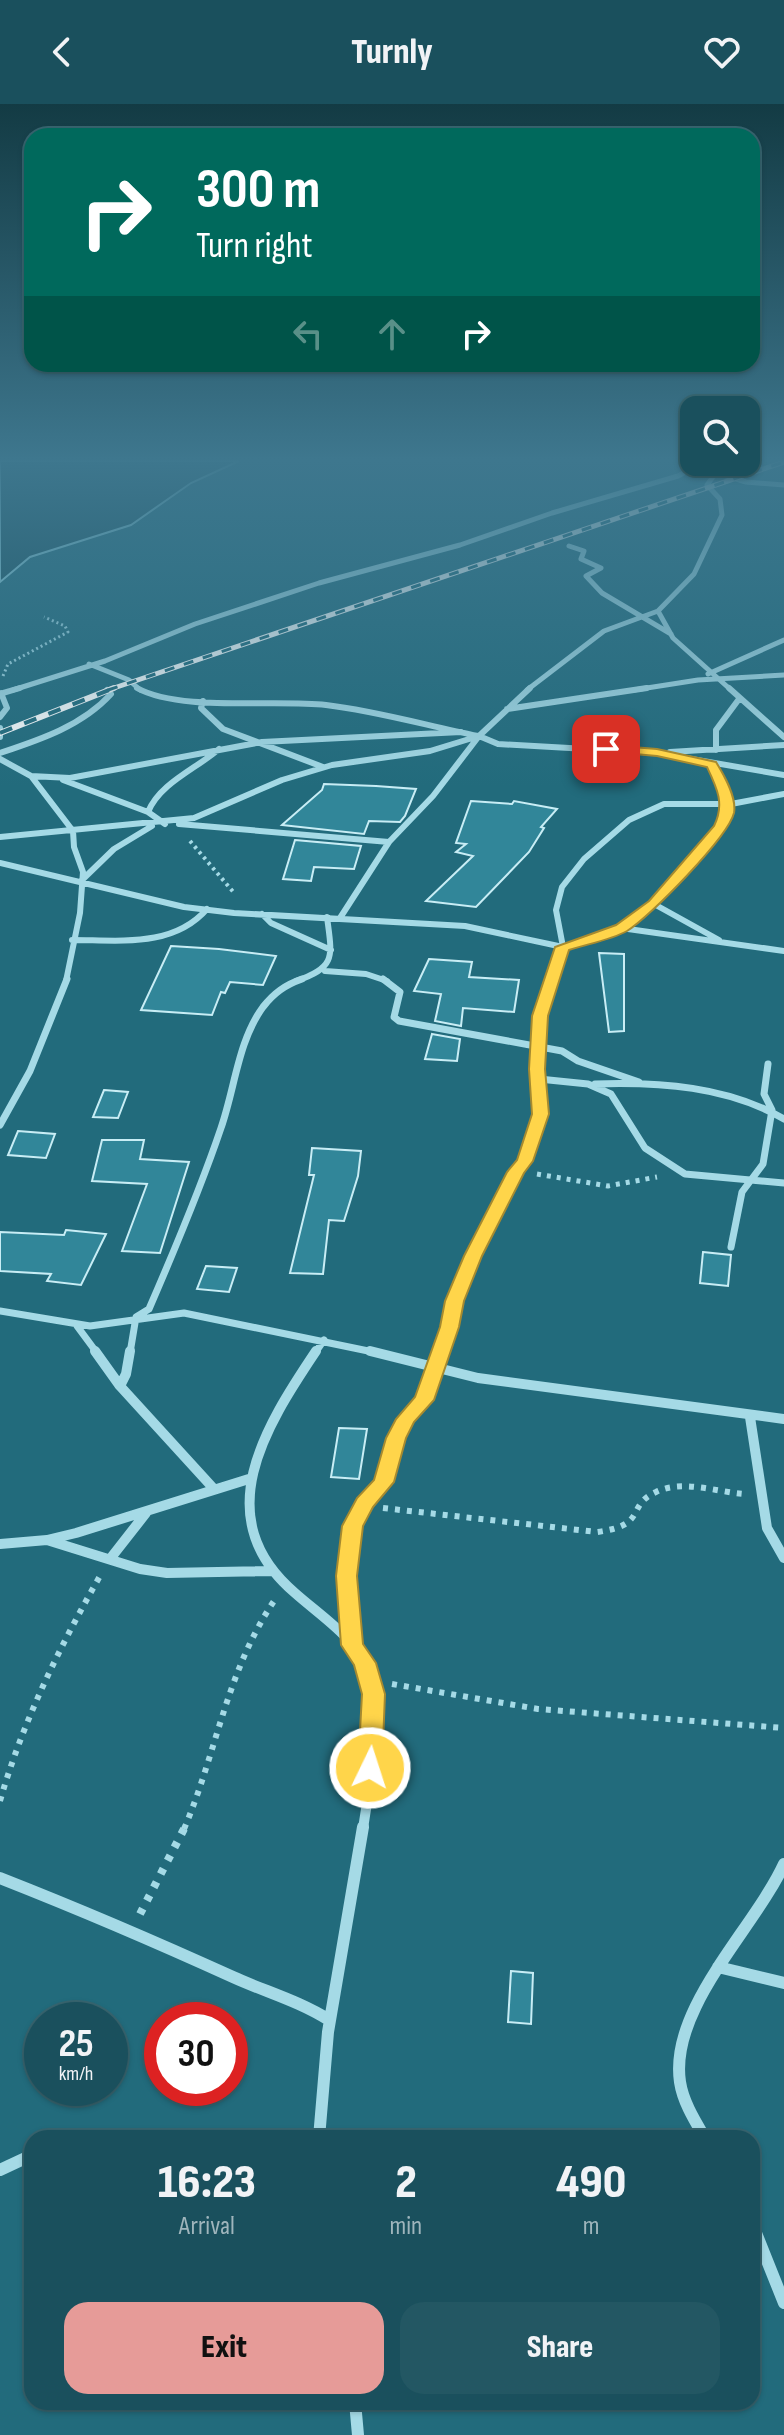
<!DOCTYPE html>
<style>
body{margin:0;font-family:"Sofia Sans Condensed",sans-serif;background:#235763;color:#f1f3f6;height:100vh;display:flex;flex-direction:column;font-size:30px;white-space:nowrap}
*{box-sizing:border-box;margin:0}
p{font-size:26px;color:#9fb5bc}
.icon{flex:none;width:44px;height:44px;fill:none;stroke:currentColor;stroke-width:2;stroke-linecap:round;stroke-linejoin:round}
.map{position:relative;flex:1;overflow:hidden}
.sheet{position:absolute;left:24px;top:2026px;width:736px;height:280px;display:flex;flex-direction:column;background:#1a505d;border-radius:24px;box-shadow:0 2px 6px #0004,0 0 0 2px #386772}
.sheet>*{flex:none}
.hud{position:absolute;left:24px;top:24px;width:736px;height:244px;border-radius:24px;box-shadow:0 2px 6px #0004,0 0 0 2px #386772;background:#00695c;color:#fff;overflow:hidden}
.fabs{position:absolute;left:680px;top:292px;display:grid;gap:16px}
.fabs a{display:grid;place-items:center;width:80px;height:80px;border-radius:16px;background:#1a505d;box-shadow:0 2px 6px #0004,0 0 0 2px #386772;font-size:40px}
.speed{position:absolute;left:24px;top:1898px;display:flex;gap:16px;font-size:40px;font-weight:700;text-align:center}
.speed>*{display:grid;place-content:center;width:104px;height:104px;border-radius:50%;background:#1a505d;box-shadow:0 2px 6px #0004,0 0 0 2px #386772;line-height:1}
.speed small{font-size:20px;font-weight:400}
.speed .limit{border:12px solid #d22;background:#fff;color:#111}
.pin{position:absolute;display:grid;place-items:center;width:68px;height:68px;color:#fff;margin:-34px;border-radius:16px;box-shadow:0 4px 12px #0006}
.me{position:absolute;width:88px;margin:-44px;rotate:4deg;stroke-linejoin:round;filter:drop-shadow(0 0 6px #0008)}
.turn{display:flex;align-items:center;gap:28px;height:168px;padding:0 40px;font-size:36px}
.turn .icon{width:104px;height:104px;stroke-width:2.5}
.turn b{display:block;font-size:56px;line-height:68px}
.lanes{display:flex;align-items:center;height:76px;padding:0 40px;background:#0003;justify-content:center;gap:40px;direction:ltr}
.lanes .off{opacity:.35}
.eta{display:flex;justify-content:space-evenly;align-items:center;height:136px;text-align:center}
.eta b{font-size:48px;font-weight:800;line-height:56px}
.primary-button{display:flex;gap:16px;margin-top:auto;padding:16px 40px}
.primary-button a{flex:1;height:92px;border-radius:24px;background:#e69b98;color:#111;font-size:32px;font-weight:800;line-height:92px;text-align:center}
.primary-button a+a{background:#235763;color:#f1f3f6}
header{display:flex;justify-content:space-between;align-items:center;height:104px;padding:0 40px;background:#1a505d;font-size:36px;font-weight:800}
.map>svg:first-child{display:block}
.water{fill:#174e5c;stroke:#99dae7;stroke-width:2}
.building{fill:#318699;stroke:#c8edf5;stroke-width:2}
.lines{fill:none;stroke-linecap:round;stroke-linejoin:round}
.path-far4{stroke:#a5dae6;stroke-width:3;stroke-dasharray:2 3;stroke-linecap:butt}
.path-far3{stroke:#a5dae6;stroke-width:4;stroke-dasharray:3 4;stroke-linecap:butt}
.path-far2{stroke:#a5dae6;stroke-width:5;stroke-dasharray:4 6;stroke-linecap:butt}
.path-far1{stroke:#a5dae6;stroke-width:6;stroke-dasharray:5 7;stroke-linecap:butt}
.path{stroke:#a5dae6;stroke-width:8;stroke-dasharray:6 9;stroke-linecap:butt}
.minor-far4{stroke:#a5dae6;stroke-width:5}
.minor-far3{stroke:#a5dae6;stroke-width:6}
.minor-far2{stroke:#a5dae6;stroke-width:7}
.minor-far1{stroke:#a5dae6;stroke-width:10}
.minor{stroke:#a5dae6;stroke-width:12}
.rail-far1-casing{stroke:#fff;stroke-width:5}
.rail-casing{stroke:#fff;stroke-width:6}
.rail-far1{stroke:#226b7c;stroke-width:3;stroke-dasharray:10;stroke-linecap:butt}
.rail{stroke:#226b7c;stroke-width:4;stroke-dasharray:13;stroke-linecap:butt}
.route{fill:#ffd54a;stroke:#a68a30;stroke-width:2}
</style>
<header><svg class="icon" aria-label="back" viewBox="0 0 24 24"><path d="M15 5l-7 7 7 7"/></svg>Turnly<svg class="icon" aria-label="heart" viewBox="0 0 24 24"><path d="M12 20l-8-8c-3-5 5-10 8-4 3-6 11-1 8 4z"/></svg></header>
<div class="map">
<svg width="784" height="2331" viewBox="0 0 784 2331">
<rect width="100%" height="100%" fill="#226b7c"/>
<path class="water" d="M 0,357 L 239,357 L 191,379 L 131,421 L 30,453 L 0,478 Z"/>
<path class="building" d="M 324,680 L 376,682 L 416,685 L 405,712 L 400,718 L 369,717 L 364,730 L 282,721 L 322,686 Z
M 471,697 L 512,700 L 514,697 L 557,705 L 541,723 L 544,724 L 529,748 L 476,803 L 426,797 L 473,752 L 456,748 L 466,740 L 456,739 Z
M 295,736 L 361,742 L 354,765 L 314,763 L 311,777 L 283,775 Z
M 171,842 L 219,845 L 276,852 L 263,881 L 230,878 L 225,889 L 221,888 L 212,911 L 141,906 Z
M 599,849 L 624,850 L 624,927 L 609,928 Z
M 429,855 L 472,858 L 469,873 L 519,876 L 514,908 L 463,904 L 461,922 L 435,917 L 441,890 L 414,887 Z
M 432,930 L 460,935 L 457,957 L 425,955 Z
M 104,986 L 128,988 L 118,1014 L 93,1013 Z
M 18,1027 L 55,1030 L 46,1054 L 8,1051 Z
M 102,1036 L 144,1036 L 140,1055 L 189,1058 L 160,1149 L 122,1147 L 147,1080 L 92,1077 Z
M 312,1044 L 361,1047 L 358,1072 L 344,1117 L 329,1116 L 323,1170 L 290,1169 L 314,1071 L 309,1071 Z
M 66,1126 L 106,1130 L 81,1181 L 47,1177 L 51,1170 L 0,1167 L 0,1128 L 64,1131 Z
M 703,1148 L 731,1151 L 728,1182 L 700,1179 Z
M 206,1162 L 237,1164 L 229,1188 L 197,1185 Z
M 339,1324 L 367,1325 L 359,1375 L 331,1373 Z
M 511,1867 L 533,1869 L 531,1920 L 508,1918 Z"/>
<g class="lines">
<path class="path-far4" d="M 3,572 L 8,560 L 68,528 L 65,522 L 44,513"/>
<path class="path-far3" d="M 190,737 L 235,790"/>
<path class="path-far2" d="M 537,1070 L 608,1082 L 657,1073"/>
<path class="path-far1" d="M 383,1404 L 597,1428 C 649,1421 625,1402 656,1388 C 682,1375 717,1388 744,1390
M 392,1580 L 538,1605 L 784,1624
M 0,1697 C 23,1617 59,1544 100,1472
M 184,1725 C 218,1645 226,1567 276,1494"/>
<path class="path" d="M 140,1810 L 185,1723"/>
<path class="minor-far4" d="M 695,362 L 715,370 L 707,381 L 720,395 L 722,411 L 694,470 L 658,507 L 673,534 L 731,586
M 713,368 L 746,378 L 784,381
M 718,368 L 750,357
M 569,442 L 584,447 L 581,455 L 601,464 L 586,472 L 602,489 L 671,530
M 89,560 L 129,576 L 140,586
M 708,570 L 784,536
M 13,586 L 105,557 L 195,520 L 319,479 L 460,441 L 552,409 L 678,372 L 693,364 L 690,357
M 527,586 L 604,527 L 658,507
M 634,586 L 698,576 L 784,571"/>
<path class="minor-far3" d="M 137,584 C 180,608 275,595 326,601 C 377,607 428,622 478,632
M 729,584 L 784,633
M 0,590 L 20,584
M 203,597 L 201,604 L 223,625 L 323,663
M 507,605 L 647,584
M 0,613 L 7,604 L 1,589
M 0,624 L 0,633
M 716,646 L 716,626 L 739,595
M 670,648 L 784,641
M 0,649 C 39,636 82,622 111,590 L 107,586
M 0,655 L 31,672 L 73,727 L 74,743 L 83,768 L 80,809 L 66,877
M 31,672 L 70,674 L 262,638 L 461,628
M 63,676 L 148,708
M 165,720 L 148,708 C 160,679 196,665 219,645
M 179,720 L 389,738
M 0,733 L 194,714 L 282,676 L 332,661 L 430,647 L 479,632 L 498,640 L 657,649 L 784,671
M 0,759 L 184,803 L 234,809 L 465,822 L 563,843 L 556,806 L 562,783 L 584,755 L 629,716 L 664,700 L 731,700 L 784,690
M 81,777 L 114,745 L 152,722
M 654,800 L 719,836
M 262,810 L 271,819 L 331,846
M 340,814 L 389,738 L 433,692 L 479,632 L 530,584
M 621,824 L 784,847
M 72,836 C 119,836 173,844 207,805
M 325,867 L 366,870 L 387,877
M 296,877 C 337,863 332,852 327,813
M 552,877 L 563,843 C 583,837 605,834 623,823 C 655,803 715,741 727,706 L 712,660"/>
<path class="minor-far2" d="M 383,875 L 400,888 L 394,913 L 399,917 L 562,947 L 578,957 L 639,978
M 539,975 L 588,980 L 611,990 L 645,1044 L 685,1070 L 784,1079
M 595,980 C 660,978 727,982 784,1015
M 0,1021 L 30,967 L 67,875
M 731,1143 L 742,1088 L 763,1060 L 772,1006 L 764,990 L 768,960
M 0,1207 L 90,1222 L 184,1209 L 378,1249
M 77,1222 L 97,1249
M 130,1249 L 136,1213 L 149,1205 C 175,1145 200,1086 221,1024 C 235,984 238,937 263,903 C 274,889 285,881 302,875
M 315,1249 L 324,1236
M 439,1249 L 480,1134 L 525,1057 L 540,1010 L 537,965 L 540,912 L 552,875"/>
<path class="minor-far1" d="M 95,1247 L 120,1282 L 214,1385
M 316,1247 C 265,1323 207,1414 295,1489 C 322,1513 355,1533 369,1568 C 385,1608 369,1682 363,1725
M 370,1247 L 478,1274 L 784,1315
M 120,1282 L 126,1270 L 130,1247
M 750,1313 L 767,1424 L 784,1454
M 47,1436 L 140,1465 L 167,1469 L 273,1467
M 0,1440 L 47,1436 L 76,1429 L 252,1374
M 110,1455 L 146,1409
M 352,1541 L 346,1472 L 352,1422 L 365,1399 L 383,1378 L 396,1334 L 406,1315 L 424,1296 L 440,1247"/>
<path class="minor" d="M 0,1774 C 79,1805 156,1838 233,1873 C 266,1888 299,1897 329,1916
M 718,1863 L 784,1879
M 319,2034 L 328,1928 L 363,1723
M 705,2034 C 695,2017 683,1998 680,1978 C 669,1904 754,1825 784,1760
M 0,2066 L 32,2051
M 752,2119 L 784,2199
M 355,2298 L 358,2331"/>
<defs>
<path id="rail-far1" d="M 108,586 L 784,358"/>
<path id="rail" d="M 0,629 L 114,584"/>
</defs>
<use href="#rail-far1" class="rail-far1-casing"/>
<use href="#rail" class="rail-casing"/>
<use href="#rail-far1" class="rail-far1"/>
<use href="#rail" class="rail"/>
</g>
<linearGradient id="sky" x2="0" y2="1"><stop stop-color="#133b44"/><stop offset="0.52" stop-color="#3e778e"/><stop offset="1" stop-color="#3e778e" stop-opacity="0"/></linearGradient>
<rect width="784" height="683" fill="url(#sky)"/>
<path class="route" d="M 606,641 L 657,645 L 716,658 C 724,671 737,693 734,709 C 728,733 650,813 627,827 C 611,836 587,840 569,846 L 548,912 L 545,965 L 549,1010 L 533,1057 L 524,1069 L 482,1152 L 464,1197 L 459,1223 L 434,1296 L 414,1318 L 406,1334 L 394,1378 L 373,1403 L 363,1422 L 357,1472 L 363,1540 L 376,1559 L 385,1590 L 382,1664 L 378,1671 L 370,1674 L 361,1671 L 358,1664 L 362,1590 L 354,1561 L 341,1541 L 336,1472 L 342,1422 L 357,1394 L 374,1376 L 386,1334 L 396,1315 L 415,1293 L 440,1223 L 445,1197 L 464,1152 L 507,1068 L 517,1056 L 532,1010 L 529,965 L 532,912 L 555,843 L 616,821 L 649,797 L 714,722 C 725,700 717,684 707,663 L 657,652 L 601,647 L 599,645 Z"/>
</svg>
<div class="fabs">
<a><svg class="icon" aria-label="search" viewBox="0 0 24 24"><circle cx="10" cy="10" r="6"/><path d="M15 15l6 6"/></svg></a>
</div>
<div class="speed"><div>25<small>km/h</small></div><div class="limit">30</div></div>
<div class="pin" style="left:606px;top:645px;background:#d93025"><svg class="icon" aria-label="arrive" viewBox="0 0 24 24"><path d="M6 21V4h12l-3 4 3 4H6"/></svg></div>
<svg class="me" style="left:370px;top:1664px" viewBox="-20 -20 40 40"><circle r="17" fill="#ffd54a" stroke="#fff" stroke-width="3"/><path d="M0-11L8 9 0 5-8 9z" fill="#fff"/></svg>
<div class="hud">
<div class="turn"><svg class="icon" aria-label="right" viewBox="0 0 24 24"><path d="M7 20v-9h11M14 6l5 5-5 5"/></svg><div><b>300 m</b>Turn right</div></div>
<div class="lanes"><svg class="icon off" aria-label="left" viewBox="0 0 24 24"><path d="M17 20v-9H6M10 6l-5 5 5 5"/></svg><svg class="icon off" aria-label="ahead" viewBox="0 0 24 24"><path d="M12 20V5M6 11l6-6 6 6"/></svg><svg class="icon" aria-label="right" viewBox="0 0 24 24"><path d="M7 20v-9h11M14 6l5 5-5 5"/></svg></div>
</div>
<section class="sheet">
<div class="eta">
<div><b>16:23</b><p>Arrival</p></div>
<div><b>2</b><p>min</p></div>
<div><b>490</b><p>m</p></div>
</div>
<div class="primary-button"><a>Exit</a><a>Share</a></div>
</section>
</div>
